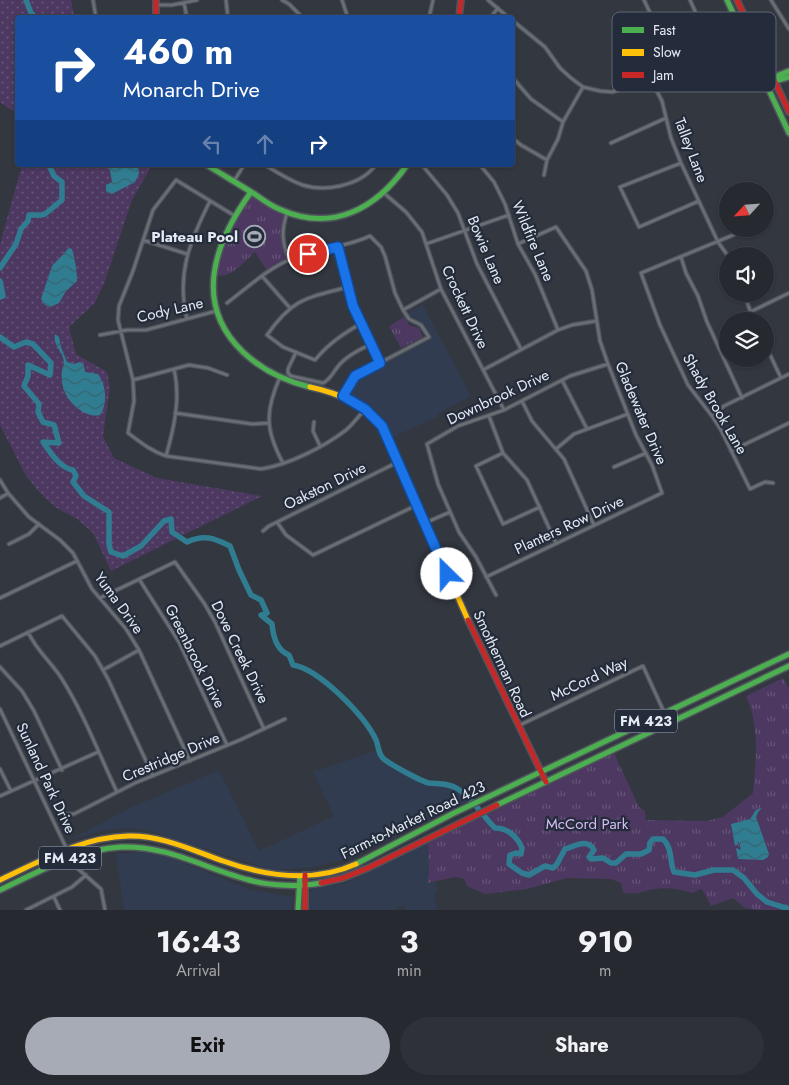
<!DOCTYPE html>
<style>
body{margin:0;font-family:Jost,sans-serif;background:#2e3138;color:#f1f3f6;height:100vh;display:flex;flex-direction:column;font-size:19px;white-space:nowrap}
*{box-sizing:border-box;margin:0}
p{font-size:16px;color:#a4a6ab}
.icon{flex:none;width:28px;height:28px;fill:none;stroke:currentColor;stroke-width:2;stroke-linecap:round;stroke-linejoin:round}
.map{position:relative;height:910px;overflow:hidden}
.side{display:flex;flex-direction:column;background:#262930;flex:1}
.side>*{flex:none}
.banner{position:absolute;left:15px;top:15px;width:500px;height:152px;border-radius:5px;box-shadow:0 1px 4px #0004,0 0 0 1px #42454c;background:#1a4fa0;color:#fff;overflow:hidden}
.needle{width:32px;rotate:244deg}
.tools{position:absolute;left:719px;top:182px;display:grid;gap:10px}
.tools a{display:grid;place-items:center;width:55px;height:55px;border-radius:50%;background:#262930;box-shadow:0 1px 4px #0004,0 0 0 1px #42454c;font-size:25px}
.pin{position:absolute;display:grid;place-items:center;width:42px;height:42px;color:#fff;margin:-21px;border:2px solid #fff;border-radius:50%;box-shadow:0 1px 5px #0007}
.me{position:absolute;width:55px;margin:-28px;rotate:337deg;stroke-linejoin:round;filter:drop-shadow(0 0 4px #0008)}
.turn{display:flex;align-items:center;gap:18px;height:105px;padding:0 25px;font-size:22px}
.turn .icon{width:65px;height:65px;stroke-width:2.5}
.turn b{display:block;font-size:35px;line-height:42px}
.lanes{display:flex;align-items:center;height:48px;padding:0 25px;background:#0003;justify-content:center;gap:25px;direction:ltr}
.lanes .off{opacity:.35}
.eta{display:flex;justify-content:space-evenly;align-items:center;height:85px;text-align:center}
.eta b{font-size:30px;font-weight:700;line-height:35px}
.cta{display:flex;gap:10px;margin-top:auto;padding:10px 25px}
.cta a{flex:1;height:58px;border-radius:30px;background:#a6abb5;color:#111;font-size:20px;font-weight:700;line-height:58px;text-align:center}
.cta a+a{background:#2e3138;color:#f1f3f6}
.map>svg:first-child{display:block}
.built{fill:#313c50}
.grass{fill:url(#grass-dots)}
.park{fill:url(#park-tufts)}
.water{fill:url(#water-waves)}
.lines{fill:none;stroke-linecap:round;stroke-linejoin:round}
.river{stroke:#307d92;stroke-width:5.5}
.street-casing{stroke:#50545c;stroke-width:5}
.fast-casing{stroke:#50545c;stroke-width:8}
.slow-casing{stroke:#50545c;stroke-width:8}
.jam-casing{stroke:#50545c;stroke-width:8}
.street{stroke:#6a6e75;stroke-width:2.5}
.fast{stroke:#4caf50;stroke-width:5}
.slow{stroke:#ffc107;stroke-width:5}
.jam{stroke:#c62828;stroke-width:5}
.route-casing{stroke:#114b97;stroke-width:12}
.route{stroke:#1a73e8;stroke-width:9}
.labels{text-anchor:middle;stroke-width:4.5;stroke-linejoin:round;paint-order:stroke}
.shield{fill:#242c3b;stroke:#aab1bc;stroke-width:1}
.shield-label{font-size:14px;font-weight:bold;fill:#e4eaf4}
.street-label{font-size:15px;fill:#e4eaf4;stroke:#242c3b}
.poi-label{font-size:15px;font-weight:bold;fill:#e4eaf4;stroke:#242c3b;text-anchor:end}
.park-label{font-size:15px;fill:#d6bbf3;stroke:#242c3b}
.key{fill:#242c3b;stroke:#5e6572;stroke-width:1}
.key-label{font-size:14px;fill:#e4eaf4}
</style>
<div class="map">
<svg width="789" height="910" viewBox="0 0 789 910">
<defs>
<pattern id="grass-dots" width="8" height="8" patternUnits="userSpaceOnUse" patternTransform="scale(1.25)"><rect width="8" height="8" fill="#4c3861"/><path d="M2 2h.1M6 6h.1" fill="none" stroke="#665578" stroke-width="1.8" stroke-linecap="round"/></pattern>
<pattern id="park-tufts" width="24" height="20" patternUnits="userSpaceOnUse" patternTransform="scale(1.25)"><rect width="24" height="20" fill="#4c3861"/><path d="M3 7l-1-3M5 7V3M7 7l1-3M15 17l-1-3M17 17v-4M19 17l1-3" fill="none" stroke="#665578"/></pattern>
<pattern id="water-waves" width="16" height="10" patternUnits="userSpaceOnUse" patternTransform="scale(1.25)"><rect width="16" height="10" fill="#307d92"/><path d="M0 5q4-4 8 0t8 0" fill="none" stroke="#396471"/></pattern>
</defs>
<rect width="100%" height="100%" fill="#333740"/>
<path class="built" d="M 423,305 L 471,396 L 439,413 L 437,417 L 391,438 L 379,420 L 348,394 L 351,387 L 357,379 L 365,373 L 427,341 L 420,327 L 409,323 L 404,315 Z
M 378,750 L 383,759 L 427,783 L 449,785 L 458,788 L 471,800 L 354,857 L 314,867 L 278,870 L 259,866 L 147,830 L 125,828 L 102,831 L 67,841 L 132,807 L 219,770 L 259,851 L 334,816 L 313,772 Z
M 428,843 L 429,874 L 427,882 L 435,881 L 437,891 L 434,895 L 437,910 L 405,910 L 404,905 L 394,910 L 309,910 L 309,894 L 312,888 L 346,883 Z
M 138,852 L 164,855 L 252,890 L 293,897 L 292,910 L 124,910 L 116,854 Z"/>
<path class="grass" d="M 0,0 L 71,0 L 74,17 L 18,18 L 17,112 L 10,109 L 0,102 Z
M 22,165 L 152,165 L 132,200 L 104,284 L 94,304 L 69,327 L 76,354 L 107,372 L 110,387 L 103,436 L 114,458 L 157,478 L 262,496 L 111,571 L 93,533 L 77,519 L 55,507 L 38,491 L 25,474 L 0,425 L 0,244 Z"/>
<path class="park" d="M 251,192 L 287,213 L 282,237 L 289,259 L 268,272 L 255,252 C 245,261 228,282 214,274 L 219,252 L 228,228 Z
M 404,317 L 409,325 L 419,328 L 423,337 L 401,348 L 389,326 Z
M 783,678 L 789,689 L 789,910 L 756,910 L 745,908 L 733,898 L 711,906 L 702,889 L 692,893 C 681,889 666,887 655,889 C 642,891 637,896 623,892 L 621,883 L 611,879 L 567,878 L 527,889 L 485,894 L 467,886 L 464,879 L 455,877 L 427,883 L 429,874 L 428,843 L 614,753 L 639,807 L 645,811 L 646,820 L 707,821 L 723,817 L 753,793 C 756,760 760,727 746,696 Z"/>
<path class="water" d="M 97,165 L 138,165 L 139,174 L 135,182 L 112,194 L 106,192 L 106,185 L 112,182 L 110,170 L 107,167 Z
M 69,248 L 72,249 C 75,259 77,271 77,281 L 66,291 L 59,303 L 50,307 L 45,305 L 41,299 L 52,266 Z
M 55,334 L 59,337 L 61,347 L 67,362 L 74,364 L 80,362 L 84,365 L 85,372 L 98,374 C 106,384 108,404 100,415 C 85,419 66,401 63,387 C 62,382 61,376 62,371 C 62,368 64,366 64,363 C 64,353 52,345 55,334 Z
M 762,808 L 758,812 L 756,817 L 769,854 L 768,857 L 763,860 L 738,859 L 736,848 L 741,850 L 739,842 L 738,842 L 737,845 L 735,846 L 731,824 L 750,819 L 756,810 Z"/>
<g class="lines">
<path class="river" d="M 26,0 L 31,13 L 36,18
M 0,268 L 16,244 L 21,229 L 28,221 L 29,215 L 41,215 L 45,214 L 62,200 L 62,182 L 54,176 L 49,165
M 0,281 L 3,296 L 0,297
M 0,337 L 14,347 L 26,342 L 33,344 L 51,363 L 50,375 L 28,365 L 28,376 L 24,386 L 39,404 L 38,412 L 43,422 L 54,425 L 59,443 L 43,442 C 50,452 60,468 73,470 L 76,476 L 73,482 L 84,496 L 109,512 L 109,544 L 111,552 L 123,556 L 141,546 L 164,521 L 171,519 L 172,532 L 187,542 C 204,534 214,538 230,546 L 239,570 L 251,595 L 261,600 L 267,613 L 261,615 L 272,624 C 273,636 276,650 289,655 L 293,665 C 319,669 365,716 376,740 C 379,747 378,755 385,760 C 392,765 422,782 429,783 C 439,784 449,783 458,789 C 473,799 482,815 495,828 C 507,828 517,836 522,848 L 521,854 L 516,853 L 510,855 L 509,864 L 522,873 L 529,875 L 545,866 L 553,868 L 557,864 L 565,849 C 576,846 587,838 594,850 L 589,857 L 591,859 L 603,858 L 611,863 L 616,863 L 626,854 L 641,854 L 649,850 L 650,843 L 653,839 L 663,839 C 673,849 669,860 674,872 L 695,875 L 714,870 L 733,870 L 744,878 L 757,894 L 767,902 L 789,909"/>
<defs>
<path id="street" d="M 93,0 L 96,18
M 226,0 L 228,18
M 282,0 L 289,4 L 303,18
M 342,0 L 348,18
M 488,0 L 509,18
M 644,0 L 675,66
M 771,0 L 789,29
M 184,3 L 187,18
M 157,5 L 172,5 L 197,0
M 429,18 L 433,0
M 490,18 L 498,8
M 512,20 L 545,47 L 560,68 L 571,78 L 583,87 L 600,91 L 612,92 L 623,89 L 712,49 L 690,0
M 512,77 L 531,99 L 563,122
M 650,78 L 662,101 L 671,138 L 681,163 L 718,242 L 728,256
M 512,138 L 521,145 L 547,160
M 611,143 L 666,118
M 681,163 L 620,187 L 639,227 L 699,201
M 265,165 C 291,181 308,193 340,186 C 356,182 366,177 376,165
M 422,165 L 447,195 L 458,213 L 477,264 L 521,349
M 480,165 L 494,182 L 505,204 L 518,244 L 535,274 L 558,330
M 544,175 L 547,160 L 558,139 L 563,122 L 583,87
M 234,181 L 244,165
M 385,194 L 406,212 L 422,232 L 441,289 L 504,410
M 287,213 C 281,231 282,243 289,259
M 235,216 L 176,180 L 153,210 L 133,271 L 119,306 L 118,320 L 133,380 L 134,401 L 128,433 C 140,442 151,451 166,456 L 261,469 C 288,465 324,447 346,430 C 353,424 359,416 365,409
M 738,233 L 641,273 L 660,325 L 688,385 L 712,416 L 721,430 L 750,489 L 765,482 L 773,483
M 143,240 L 187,254
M 426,244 L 509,215
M 338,247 L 353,307 L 380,362
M 681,257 L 686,273 L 698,296 L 707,322 L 742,398
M 262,276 L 290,308
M 348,287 C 306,298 293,298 267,335 L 283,347 L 315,360 C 328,344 343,334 360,324
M 744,294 L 754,321
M 227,303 C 247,288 267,269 291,259 C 316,248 345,248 370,236 L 381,247 L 385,256 L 395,293 L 403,310 L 409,319 L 421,325 L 429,337 L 355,376 L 343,396
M 403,310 L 441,289
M 750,312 L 789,293
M 187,319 C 176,274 190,241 210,201
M 100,335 L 127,330 L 146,330 L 216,311
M 765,344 L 781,378
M 296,352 L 288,369 L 288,373 L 291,376 L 323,383 C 331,380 335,368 342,362 C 350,354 361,349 371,344
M 483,370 L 558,330 L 572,325 L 596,321
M 280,377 C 265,411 265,430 283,463
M 133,380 L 189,365 L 208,368 L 227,375
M 562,380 L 587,429
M 522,401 L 532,421 L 564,459 L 594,525
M 175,413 L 252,424 L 269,423
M 489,416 L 503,453 L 527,480 L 556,543
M 712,416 L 724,406 L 789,374
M 314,422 L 313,431 L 320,446
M 556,449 L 574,434 L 628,414
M 731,451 L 789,423
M 503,453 L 476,466 L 503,524 L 540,507
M 166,456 C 174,428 181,398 174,369
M 614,467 L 646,453
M 0,480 L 8,493 L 29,517 L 60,540 L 73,553 L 92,589 L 126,629 L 139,650 L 190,761
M 0,498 L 7,494
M 277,522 L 286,535 L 313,555 L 417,505
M 425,523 L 450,512
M 263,531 L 269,526 L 398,462
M 9,544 L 29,534 L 39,524
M 486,577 L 662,493 L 652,465 L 636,435 L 608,364 L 600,341 L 592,290 L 586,271 L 556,227 L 518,244
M 139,579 L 179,642 L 227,745
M 496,595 L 476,557 L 459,532 L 438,484 L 427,444 L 458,426 L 504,410 L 570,376 L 608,364
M 0,598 L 77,561
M 100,598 L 175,562 L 204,603 L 215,622 L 264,729
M 28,632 C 36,650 52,663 62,679 C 84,714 99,754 117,792
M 0,646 L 62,616 L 95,656 L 108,679 L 153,776
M 0,667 L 22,691 L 34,711 L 62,770
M 103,670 L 139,650
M 0,709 L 71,858 L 76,867 L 101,889 L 105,910
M 518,726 L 643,666 L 669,723
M 0,769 L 11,791
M 0,796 L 98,752
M 66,814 L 74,814 L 135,783 L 240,740 L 285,719
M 54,897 L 60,910
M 26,910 L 72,887 L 86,875"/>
<path id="fast" d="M 727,0 L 789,133
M 775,80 L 779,75 L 789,71
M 765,84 L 789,77
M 207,165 C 223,175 240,185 256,195 C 263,200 271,206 279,209 C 332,233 376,209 407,165
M 251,192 C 215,242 192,303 243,352 C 262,370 285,381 310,387
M 497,805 L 789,666
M 356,864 L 452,814 L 789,654
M 0,890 C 38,872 78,849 121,847 C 167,845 206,869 249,880 C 270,886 300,887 321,883
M 298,910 L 300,876"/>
<path id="slow" d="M 310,387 C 342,394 359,403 382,426 L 468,620
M 0,880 C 41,861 82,837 128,836 C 161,835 192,850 223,861 C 265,876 314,883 356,864"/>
<path id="jam" d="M 156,0 L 156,18
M 737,0 L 789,112
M 459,18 L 461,0
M 468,620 L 546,782
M 305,875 L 305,910
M 321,883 L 343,878 L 368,868 L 497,805"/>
</defs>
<use href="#street" class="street-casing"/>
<use href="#fast" class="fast-casing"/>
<use href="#slow" class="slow-casing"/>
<use href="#jam" class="jam-casing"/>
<use href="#street" class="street"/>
<use href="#fast" class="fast"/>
<use href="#slow" class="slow"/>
<use href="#jam" class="jam"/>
</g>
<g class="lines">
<defs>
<path id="route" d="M 308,254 L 338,247 L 353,306 L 380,363 L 355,376 L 343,396 L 365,409 L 382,426 L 447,574"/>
</defs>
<use href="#route" class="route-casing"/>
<use href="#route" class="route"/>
</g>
<defs>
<symbol id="stadium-ring" viewBox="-11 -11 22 22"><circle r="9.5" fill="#242c3b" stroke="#a6abb5" stroke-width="1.5"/><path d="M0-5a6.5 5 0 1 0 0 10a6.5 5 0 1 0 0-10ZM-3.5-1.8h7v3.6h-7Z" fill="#a6abb5"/></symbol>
</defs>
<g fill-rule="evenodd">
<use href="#stadium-ring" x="242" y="224" width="25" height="25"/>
</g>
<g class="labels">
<g class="shield">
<rect x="615" y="709.5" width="62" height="23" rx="4"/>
<rect x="39" y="846.5" width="62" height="23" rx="4"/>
</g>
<g class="shield-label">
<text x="646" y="726">FM 423</text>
<text x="70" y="863">FM 423</text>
</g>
<g class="street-label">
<text transform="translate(691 150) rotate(69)" y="5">Talley Lane</text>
<text transform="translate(533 241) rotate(67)" y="5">Wildfire Lane</text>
<text transform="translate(486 250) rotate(67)" y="5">Bowie Lane</text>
<text transform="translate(465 307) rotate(65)" y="5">Crockett Drive</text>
<text transform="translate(170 310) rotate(-13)" y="5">Cody Lane</text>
<text transform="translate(498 397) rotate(-25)" y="5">Downbrook Drive</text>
<text transform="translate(715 404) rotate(60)" y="5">Shady Brook Lane</text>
<text transform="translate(641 413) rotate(67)" y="5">Gladewater Drive</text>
<text transform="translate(325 486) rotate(-26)" y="5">Oakston Drive</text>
<text transform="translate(569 525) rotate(-25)" y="5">Planters Row Drive</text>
<text transform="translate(119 603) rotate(54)" y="5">Yuma Drive</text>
<text transform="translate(240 652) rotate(64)" y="5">Dove Creek Drive</text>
<text transform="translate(195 656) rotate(63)" y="5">Greenbrook Drive</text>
<text transform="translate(502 664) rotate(65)" y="5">Smotherman Road</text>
<text transform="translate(589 679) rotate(-25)" y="5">McCord Way</text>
<text transform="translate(171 757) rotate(-23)" y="5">Crestridge Drive</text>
<text transform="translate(46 778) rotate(65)" y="5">Sunland Park Drive</text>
<text transform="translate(413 820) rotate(-26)" y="5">Farm-to-Market Road 423</text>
</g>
<g class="poi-label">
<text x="238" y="242">Plateau Pool</text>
</g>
<g class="park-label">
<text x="587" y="829">McCord Park</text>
</g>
</g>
<rect x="612" y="12" width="164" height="80" rx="8" class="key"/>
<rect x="622" y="27" width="22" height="6" fill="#4caf50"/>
<rect x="622" y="49" width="22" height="7" fill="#ffc107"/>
<rect x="622" y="72" width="22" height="6" fill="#c62828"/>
<g class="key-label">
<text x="653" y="35">Fast</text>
<text x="653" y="57">Slow</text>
<text x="653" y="80">Jam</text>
</g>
</svg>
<div class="tools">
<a><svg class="needle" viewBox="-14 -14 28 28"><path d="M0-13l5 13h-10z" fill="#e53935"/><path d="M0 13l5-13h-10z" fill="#a4a6ab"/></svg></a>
<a><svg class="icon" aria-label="sound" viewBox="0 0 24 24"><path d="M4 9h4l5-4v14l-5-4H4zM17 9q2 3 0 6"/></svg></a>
<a><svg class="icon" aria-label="layers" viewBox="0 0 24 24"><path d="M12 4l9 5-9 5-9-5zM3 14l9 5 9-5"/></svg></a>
</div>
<div class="pin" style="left:308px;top:254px;background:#d93025"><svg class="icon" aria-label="arrive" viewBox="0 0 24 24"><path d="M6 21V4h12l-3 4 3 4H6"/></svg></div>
<svg class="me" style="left:447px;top:574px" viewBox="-20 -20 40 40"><circle r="19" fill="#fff"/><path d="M0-13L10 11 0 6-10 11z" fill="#1a73e8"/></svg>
<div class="banner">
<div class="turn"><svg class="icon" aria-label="right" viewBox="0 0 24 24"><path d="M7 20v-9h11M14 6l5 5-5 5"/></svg><div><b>460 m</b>Monarch Drive</div></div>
<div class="lanes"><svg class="icon off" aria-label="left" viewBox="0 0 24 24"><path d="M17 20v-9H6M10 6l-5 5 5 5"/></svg><svg class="icon off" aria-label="ahead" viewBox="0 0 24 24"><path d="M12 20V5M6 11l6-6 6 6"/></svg><svg class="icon" aria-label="right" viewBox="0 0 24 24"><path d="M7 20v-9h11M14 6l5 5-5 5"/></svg></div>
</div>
</div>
<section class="side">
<div class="eta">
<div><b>16:43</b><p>Arrival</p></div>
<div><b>3</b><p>min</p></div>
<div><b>910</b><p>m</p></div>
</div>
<div class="cta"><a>Exit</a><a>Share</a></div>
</section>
